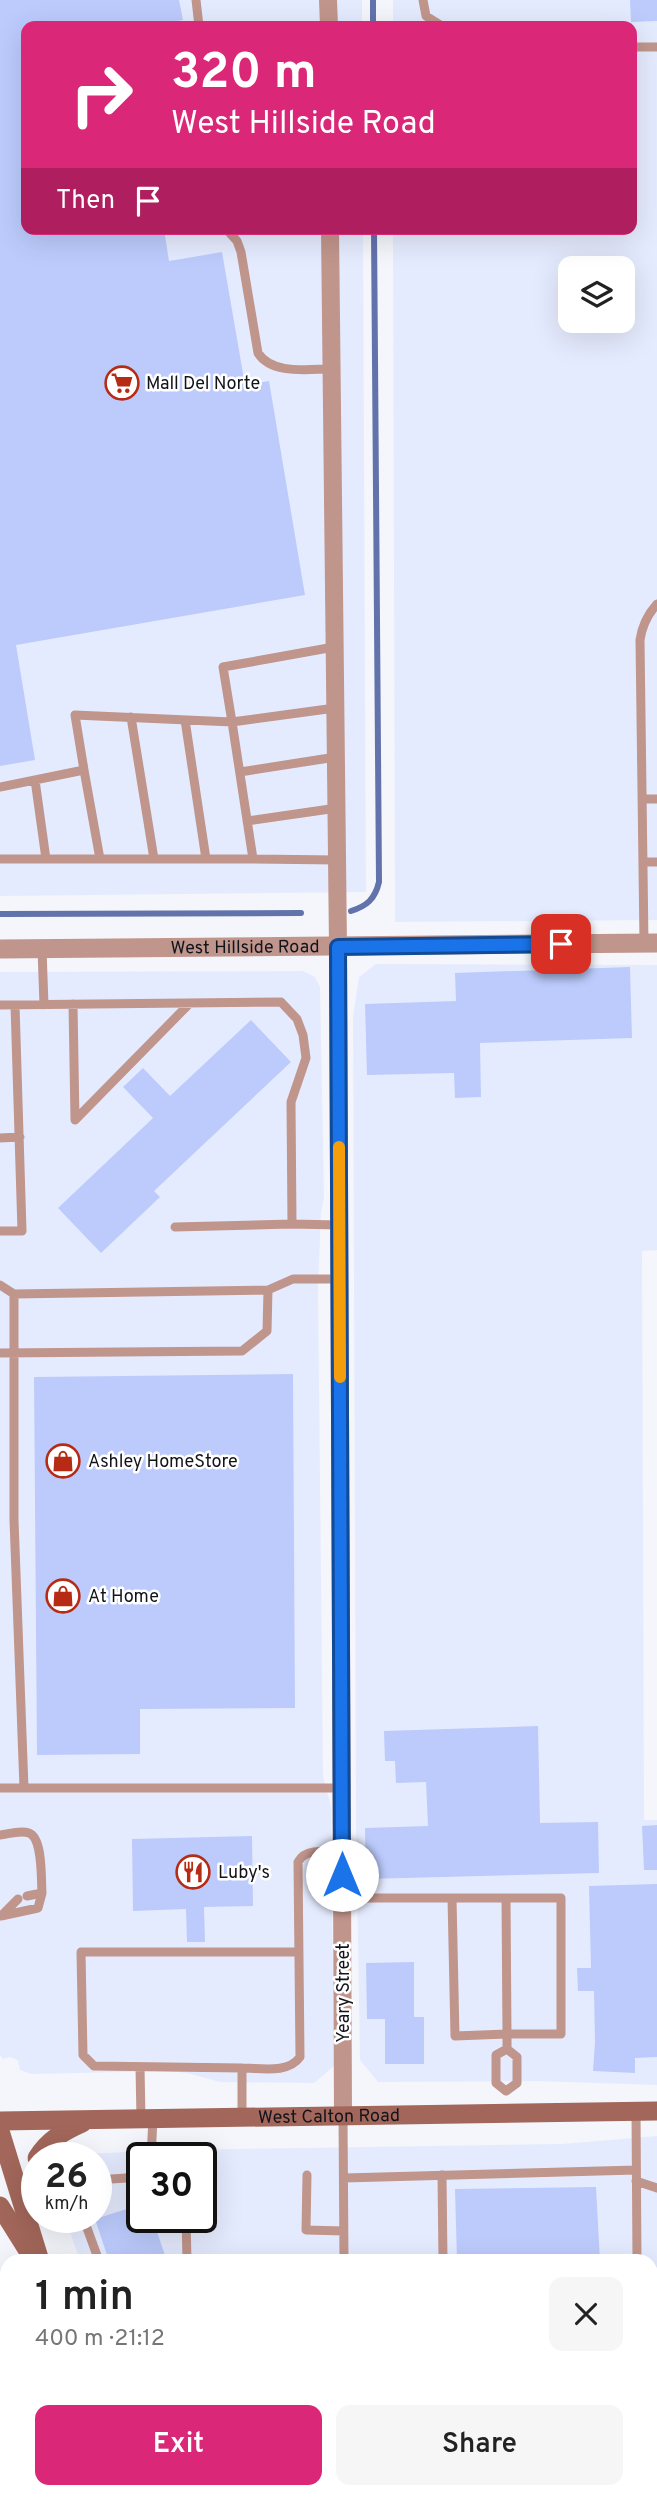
<!DOCTYPE html>
<meta charset="utf-8">
<style>
body{margin:0;font-family:Overpass,sans-serif;background:#f6f6f6;color:#222;height:100vh;display:flex;flex-direction:column;font-size:26px;white-space:nowrap}
*{box-sizing:border-box;margin:0}
p{font-size:23px;color:#767676}
.icon{flex:none;width:38px;height:38px;fill:none;stroke:currentColor;stroke-width:2;stroke-linecap:round;stroke-linejoin:round}
.map{position:relative;flex:1;overflow:hidden}
.drawer{position:absolute;left:0px;top:2254px;width:658px;height:245px;display:flex;flex-direction:column;background:#fff;border-radius:21px 21px 0 0;box-shadow:0 7px 28px #0002}
.drawer>*{flex:none}
.hud{position:absolute;left:21px;top:21px;width:616px;height:214px;border-radius:14px;box-shadow:0 7px 28px #0002;background:#db2777;color:#fff;overflow:hidden}
.tools{position:absolute;left:558px;top:256px;display:grid;gap:14px}
.tools a{display:grid;place-items:center;width:77px;height:77px;border-radius:14px;background:#fff;box-shadow:0 7px 28px #0002;font-size:35px}
.speed{position:absolute;left:21px;top:2142px;display:flex;gap:14px;font-size:35px;font-weight:700;text-align:center}
.speed>*{display:grid;place-content:center;width:91px;height:91px;border-radius:50%;background:#fff;box-shadow:0 7px 28px #0002;line-height:1}
.speed small{font-size:18px;font-weight:400}
.speed .limit{border:4px solid #111;border-radius:10px;background:#fff;color:#111}
.pin{position:absolute;display:grid;place-items:center;width:60px;height:60px;color:#fff;margin:-30px;border-radius:14px;box-shadow:0 4px 10px #0006}
.me{position:absolute;width:77px;margin:-38px;rotate:0deg;stroke-linejoin:round;filter:drop-shadow(0 0 5px #0008)}
.turn{display:flex;align-items:center;gap:24px;height:147px;padding:0 35px;font-size:32px}
.turn .icon{width:91px;height:91px;stroke-width:2.5}
.turn b{display:block;font-size:49px;line-height:60px}
.then{display:flex;align-items:center;height:66px;padding:0 35px;background:#0003;gap:14px;font-size:26px}
.round{display:grid;place-items:center;flex:none;width:74px;height:74px;border-radius:14px;background:#f6f6f6}
.summary{display:flex;align-items:center;justify-content:space-between;height:119px;padding:0 35px}
h1{font-size:42px;font-weight:600;line-height:52px}
.primary-button{display:flex;gap:14px;margin-top:auto;padding:14px 35px}
.primary-button a{flex:1;height:80px;border-radius:14px;background:#db2777;color:#fff;font-size:28px;font-weight:600;line-height:80px;text-align:center}
.primary-button a+a{background:#f6f6f6;color:#222}
.map>svg:first-child{display:block}
.built{fill:#e5ebfe;fill-rule:evenodd}
.lines{fill:none;stroke-linecap:round;stroke-linejoin:round}
.stream{stroke:#6272ab;stroke-width:6}
.building{fill:#bccbfc}
.service{stroke:#c0958c;stroke-width:9}
.pedestrian{stroke:#c0958c;stroke-width:12}
.minor{stroke:#c0958c;stroke-width:18}
.tertiary{stroke:#c0958c;stroke-width:19}
.secondary{stroke:#a2665a;stroke-width:19}
.route-casing{stroke:#114b97;stroke-width:18}
.route{stroke:#1a73e8;stroke-width:12}
.slow{stroke:#f59e0b;stroke-width:12}
.labels{text-anchor:middle;stroke-width:5;stroke-linejoin:round;paint-order:stroke}
.poi-label{font-size:18px;fill:#12141c;stroke:#fff;text-anchor:start}
.street-label{font-size:18px;fill:#12141c;stroke:#fff}
</style>
<div class="map">
<svg width="657" height="2499" viewBox="0 0 657 2499">
<rect width="100%" height="100%" fill="#f4f6fb"/>
<path class="built" d="M 0,0 L 362,0 L 362,26 L 26,26 L 26,229 L 363,229 L 366,892 L 0,896 Z
M 393,0 L 657,0 L 657,920 L 395,922 L 393,229 L 632,229 L 632,26 L 393,26 ZM 570,268 L 623,268 L 623,320 L 570,320 Z
M 376,964 L 657,965 L 657,1250 L 642,1251 L 644,1820 L 657,1820 L 657,2085 L 538,2081 L 378,2082 L 360,2060 L 356,1821 L 353,1017 L 359,977 Z
M 303,971 L 315,977 L 320,987 L 324,1197 L 321,1212 L 318,1287 L 323,1777 L 331,1806 L 334,2066 L 314,2083 L 220,2082 L 187,2073 L 168,2071 L 31,2074 L 20,2070 L 18,2060 L 10,2057 L 3,2059 L 0,2055 L 0,972 Z
M 657,2136 L 657,2403 L 651,2403 L 651,2261 L 80,2261 L 65,2217 L 96,2217 L 96,2158 L 81,2158 L 83,2154 L 169,2150 L 562,2144 ZM 142,2158 L 201,2158 L 201,2217 L 142,2217 Z
M 146,2492 L 648,2492 L 648,2499 L 147,2499 Z"/>
<g class="lines">
<path class="stream" d="M 373,0 L 373,26
M 351,911 C 367,906 375,899 379,882 L 374,229
M 0,914 L 301,913
M 0,2368 L 7,2399
M 27,2492 L 29,2499"/>
</g>
<path class="building" d="M 0,0 L 179,0 L 183,20 L 147,26 L 26,26 L 26,229 L 164,229 L 169,261 L 222,252 L 245,385 L 269,381 L 305,595 L 16,645 L 35,760 L 0,766 Z
M 630,0 L 657,0 L 657,21 L 631,22 Z
M 630,967 L 632,1038 L 480,1043 L 481,1097 L 455,1098 L 454,1073 L 367,1075 L 365,1004 L 456,1001 L 455,973 Z
M 251,1020 L 291,1062 L 154,1191 L 160,1197 L 101,1253 L 58,1208 L 153,1118 L 123,1087 L 143,1068 L 170,1096 Z
M 293,1374 L 295,1708 L 140,1709 L 140,1754 L 37,1755 L 34,1377 Z
M 538,1726 L 540,1823 L 598,1822 L 599,1873 L 366,1879 L 365,1828 L 428,1826 L 426,1782 L 396,1783 L 395,1761 L 385,1761 L 384,1731 Z
M 657,1825 L 657,1870 L 644,1870 L 642,1826 Z
M 252,1836 L 253,1906 L 204,1907 L 205,1942 L 187,1942 L 186,1909 L 133,1911 L 132,1839 Z
M 657,1884 L 657,2057 L 635,2058 L 635,2073 L 593,2071 L 595,2042 L 594,1991 L 578,1991 L 577,1968 L 591,1968 L 589,1886 Z
M 414,1962 L 414,2017 L 424,2017 L 424,2064 L 385,2064 L 385,2019 L 367,2019 L 366,1963 Z
M 596,2187 L 600,2261 L 457,2261 L 455,2189 Z
M 133,2207 L 136,2217 L 152,2217 L 167,2261 L 109,2261 L 95,2219 Z"/>
<g class="lines">
<path class="service" d="M 196,0 L 199,26
M 423,0 L 426,16 L 442,26
M 632,47 L 657,47
M 226,229 L 237,241 L 241,252 L 258,353 C 272,375 308,369 331,369
M 334,647 L 223,667 L 232,722 L 335,708
M 131,717 L 154,859
M 185,720 L 206,859
M 84,770 L 100,859
M 240,772 L 336,757
M 35,780 L 46,859
M 0,787 L 84,770 L 75,715 L 232,722 L 253,859 L 337,860
M 642,799 L 657,799
M 247,821 L 337,808
M 0,859 L 253,859
M 643,862 L 657,862
M 644,943 L 640,640 C 642,626 647,615 657,604
M 42,949 L 44,1005
M 73,1004 L 75,1120 L 190,1003
M 0,1005 L 281,1002 L 297,1019 L 303,1035 L 306,1058 L 291,1102 L 292,1224 L 339,1225
M 0,1138 L 20,1137
M 175,1227 L 292,1224
M 0,1231 L 22,1231 L 15,1005
M 0,1285 L 14,1294
M 0,1353 L 242,1351 L 267,1331 L 268,1290
M 0,1788 L 342,1788
M 24,1788 L 14,1520 L 14,1294 L 268,1290 L 293,1279 L 340,1279
M 0,1835 C 9,1834 20,1830 29,1833 C 43,1838 41,1879 42,1893 L 27,1896
M 342,1898 L 561,1898 L 561,2034 L 507,2034 L 507,2049
M 452,1898 L 455,2036 L 507,2034 L 506,1898
M 1,1916 L 38,1908 L 42,1893
M 1,1916 L 18,1899
M 140,2067 L 141,2119
M 242,2068 L 94,2066 L 83,2055 L 81,1952 L 299,1952
M 506,2091 L 496,2083 L 496,2055 L 507,2049
M 506,2091 L 517,2083 L 517,2057 L 507,2049
M 636,2112 L 637,2261
M 343,2116 L 344,2261
M 242,2117 L 242,2068 C 261,2068 288,2074 300,2057 L 298,1862 C 306,1847 327,1852 342,1853
M 151,2158 L 153,2118
M 307,2175 L 306,2230 L 343,2231
M 442,2175 L 443,2261
M 344,2178 L 636,2170
M 96,2180 L 142,2177
M 636,2181 L 657,2188
M 83,2217 L 99,2261
M 186,2217 L 187,2261
M 651,2312 L 657,2312
M 178,2492 L 179,2499
M 639,2492 L 639,2499"/>
<path class="pedestrian" d="M 379,2499 L 383,2492"/>
<path class="minor" d="M 328,0 L 329,26
M 330,229 L 338,947 L 343,2115"/>
<path class="tertiary" id="s1" d="M 0,949 L 657,943"/>
<g class="secondary">
<path id="s2" d="M 0,2121 L 657,2111"/>
<path d="M 0,2131 L 40,2261"/>
<path d="M 37,2158 C 48,2140 64,2131 82,2123"/>
<path d="M 0,2206 L 30,2254"/>
<path d="M 108,2492 L 109,2499"/>
</g>
</g>
<g class="lines">
<defs>
<path id="route" d="M 342,1875 L 338,947 L 561,944"/>
</defs>
<use href="#route" class="route-casing"/>
<use href="#route" class="route"/>
<path class="slow" d="M 339,1147 L 340,1377"/>
</g>
<defs>
<symbol id="supermarket-ring" viewBox="-11 -11 22 22"><circle r="9.5" fill="#fff" stroke="#b72b15" stroke-width="1.5"/><path d="M-6-5.5h2.5l.6 2H6L4.5 2H-2.5L-4.4-4H-6ZM-1.5 3.2a1.3 1.3 0 1 0 .1 0ZM3 3.2a1.3 1.3 0 1 0 .1 0Z" fill="#b72b15"/></symbol>
<symbol id="shop-ring" viewBox="-11 -11 22 22"><circle r="9.5" fill="#fff" stroke="#b72b15" stroke-width="1.5"/><path d="M-5-2.5h2.3a2.7 3.5 0 0 1 5.4 0H5L5.5 6h-11ZM-1.5-2.5h3a1.5 2.3 0 0 0-3 0Z" fill="#b72b15"/></symbol>
<symbol id="restaurant-ring" viewBox="-11 -11 22 22"><circle r="9.5" fill="#fff" stroke="#b72b15" stroke-width="1.5"/><path d="M-5-6h1v4h1v-4h1v4h1v-4h1v5L-1.5 .5V6h-2V.5L-5-1ZM5-6V6H3V1.5H1.5Q1.5-4 5-6Z" fill="#b72b15"/></symbol>
</defs>
<g fill-rule="evenodd">
<use href="#supermarket-ring" x="103" y="364" width="38" height="38"/>
<use href="#shop-ring" x="44" y="1442" width="38" height="38"/>
<use href="#shop-ring" x="44" y="1577" width="38" height="38"/>
<use href="#restaurant-ring" x="174" y="1853" width="38" height="38"/>
</g>
<g class="labels">
<g class="poi-label">
<text x="146" y="389">Mall Del Norte</text>
<text x="88" y="1467">Ashley HomeStore</text>
<text x="88" y="1602">At Home</text>
<text x="218" y="1878">Luby's</text>
</g>
<g class="street-label">
<text dy="6" stroke="none"><textPath href="#s1" startOffset="245">West Hillside Road</textPath></text>
<text transform="translate(343 1993) rotate(-90)" y="6">Yeary Street</text>
<text dy="6" stroke="none"><textPath href="#s2" startOffset="329">West Calton Road</textPath></text>
</g>
</g>
</svg>
<div class="tools">
<a><svg class="icon" aria-label="layers" viewBox="0 0 24 24"><path d="M12 4l9 5-9 5-9-5zM3 14l9 5 9-5"/></svg></a>
</div>
<div class="speed"><div>26<small>km/h</small></div><div class="limit">30</div></div>
<div class="pin" style="left:561px;top:944px;background:#d93025"><svg class="icon" aria-label="arrive" viewBox="0 0 24 24"><path d="M6 21V4h12l-3 4 3 4H6"/></svg></div>
<svg class="me" style="left:342px;top:1875px" viewBox="-20 -20 40 40"><circle r="19" fill="#fff"/><path d="M0-13L10 11 0 6-10 11z" fill="#1a73e8"/></svg>
<div class="hud">
<div class="turn"><svg class="icon" aria-label="right" viewBox="0 0 24 24"><path d="M7 20v-9h11M14 6l5 5-5 5"/></svg><div><b>320 m</b>West Hillside Road</div></div>
<div class="then">Then<svg class="icon" aria-label="arrive" viewBox="0 0 24 24"><path d="M6 21V4h12l-3 4 3 4H6"/></svg></div>
</div>
<section class="drawer">
<div class="summary"><div><h1>1 min</h1><p>400 m · 21:12</p></div><a class="round"><svg class="icon" aria-label="close" viewBox="0 0 24 24"><path d="M6 6l12 12M18 6L6 18"/></svg></a></div>
<div class="primary-button"><a>Exit</a><a>Share</a></div>
</section>
</div>
